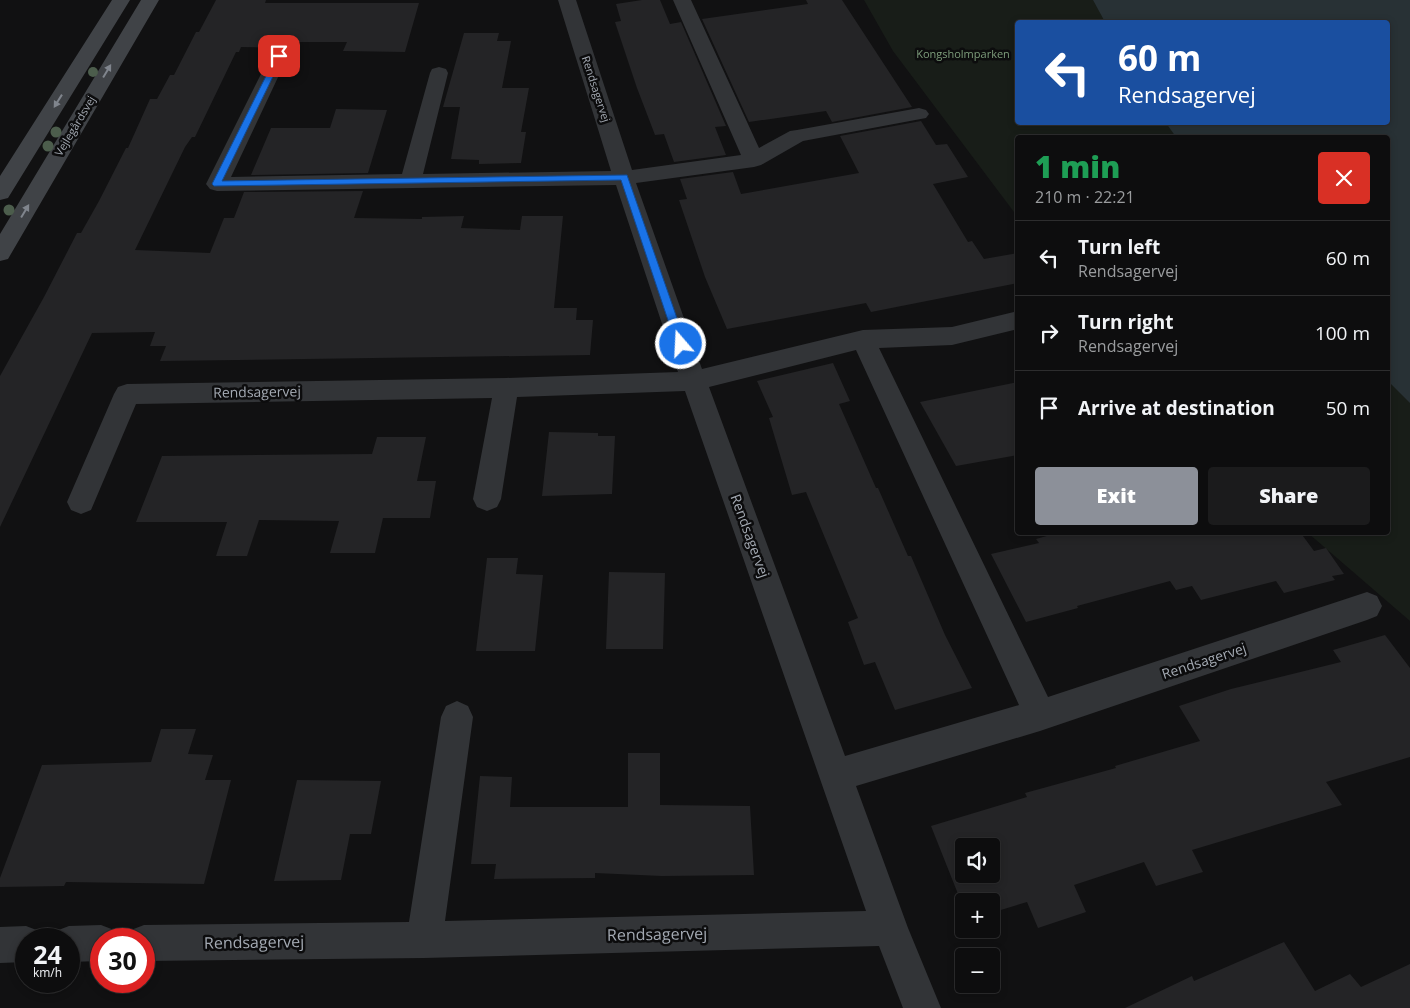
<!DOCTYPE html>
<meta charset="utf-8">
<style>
body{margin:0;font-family:"Open Sans",sans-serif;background:#1b1b1c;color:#f1f3f6;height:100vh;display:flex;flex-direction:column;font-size:19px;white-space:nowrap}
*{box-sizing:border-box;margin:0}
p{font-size:16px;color:#9a9c9e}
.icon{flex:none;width:28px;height:28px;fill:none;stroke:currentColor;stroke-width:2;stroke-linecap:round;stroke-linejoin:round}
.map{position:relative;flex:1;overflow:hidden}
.drawer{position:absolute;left:1015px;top:135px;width:375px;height:400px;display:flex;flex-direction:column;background:#0d0d0e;border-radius:5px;box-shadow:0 2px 8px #0003,0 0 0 1px #2d2d2e}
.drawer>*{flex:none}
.hud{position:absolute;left:1015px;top:20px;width:375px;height:105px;border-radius:5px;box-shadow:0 2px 8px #0003,0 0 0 1px #2d2d2e;background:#1a4fa0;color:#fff;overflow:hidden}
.controls{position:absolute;left:955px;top:838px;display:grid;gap:10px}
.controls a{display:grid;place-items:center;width:45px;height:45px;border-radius:5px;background:#0d0d0e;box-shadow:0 2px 8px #0003,0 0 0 1px #2d2d2e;font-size:25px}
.speed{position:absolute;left:15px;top:928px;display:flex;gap:10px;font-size:25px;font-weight:700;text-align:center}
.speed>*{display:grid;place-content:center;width:65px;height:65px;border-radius:50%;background:#0d0d0e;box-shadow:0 2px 8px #0003,0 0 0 1px #2d2d2e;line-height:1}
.speed small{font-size:12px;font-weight:400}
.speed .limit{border:8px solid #d22;background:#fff;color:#111}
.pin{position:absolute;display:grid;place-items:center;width:42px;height:42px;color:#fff;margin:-21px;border-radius:10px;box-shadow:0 2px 8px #0006}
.me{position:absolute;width:55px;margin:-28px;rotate:341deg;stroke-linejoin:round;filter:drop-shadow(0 0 4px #0008)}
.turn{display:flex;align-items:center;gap:18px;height:105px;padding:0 20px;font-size:22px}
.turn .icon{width:65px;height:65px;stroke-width:2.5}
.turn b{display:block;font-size:35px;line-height:42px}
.round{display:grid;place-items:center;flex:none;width:52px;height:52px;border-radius:5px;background:#1b1b1c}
.summary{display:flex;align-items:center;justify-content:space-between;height:85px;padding:0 20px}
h1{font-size:30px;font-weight:800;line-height:38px;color:#1e9e55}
.primary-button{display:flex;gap:10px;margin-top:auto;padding:10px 20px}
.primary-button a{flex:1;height:58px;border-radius:5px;background:#8c9099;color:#fff;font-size:20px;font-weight:800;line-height:58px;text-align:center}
.primary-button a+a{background:#1b1b1c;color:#f1f3f6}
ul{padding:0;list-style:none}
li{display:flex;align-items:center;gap:15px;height:75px;padding:0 20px;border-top:1px solid #2d2d2e}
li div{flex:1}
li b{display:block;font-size:19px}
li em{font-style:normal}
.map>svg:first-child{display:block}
.green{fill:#181d18;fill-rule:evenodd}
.water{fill:#283135}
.building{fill:#242426;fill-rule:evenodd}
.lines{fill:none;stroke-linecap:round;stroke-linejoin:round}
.street{fill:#323437;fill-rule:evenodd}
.secondary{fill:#404347;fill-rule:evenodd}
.tree{fill:#4c5d4c}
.oneway{fill:#80858d}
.route{fill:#1a73e8;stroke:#114b97}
.labels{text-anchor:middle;stroke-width:5;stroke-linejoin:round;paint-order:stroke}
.far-park-label{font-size:11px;fill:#7d9c7b;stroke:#0c0c0d}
.far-street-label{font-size:11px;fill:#a3a9b2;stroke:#0c0c0d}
.street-label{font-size:14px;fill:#a3a9b2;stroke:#0c0c0d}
.near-street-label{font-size:16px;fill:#a3a9b2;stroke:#0c0c0d}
</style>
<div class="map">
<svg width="1410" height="1008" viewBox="0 0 1410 1008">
<rect width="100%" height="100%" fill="#111112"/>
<path class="green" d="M 864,0 L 1410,0 L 1410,621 L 1308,533 L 1388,532 L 1388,138 L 1018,138 L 1017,216 L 893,51 ZM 1018,22 L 1388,22 L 1388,122 L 1018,122 Z"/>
<path class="water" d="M 1093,0 L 1410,0 L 1410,403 L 1388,381 L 1388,138 L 1176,137 L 1166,123 L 1388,122 L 1388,22 L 1105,22 Z"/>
<path class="building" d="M 216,0 L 266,0 L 265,3 L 419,3 L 405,52 L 343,51 L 347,42 L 287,42 L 284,48 L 241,47 L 239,52 L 236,52 L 195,137 L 192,137 L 185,147 L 135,250 L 210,253 L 224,218 L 234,218 L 244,192 L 363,191 L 354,218 L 422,219 L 422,217 L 464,216 L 461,228 L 520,230 L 522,216 L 563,216 L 554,308 L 577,308 L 576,320 L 593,320 L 590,355 L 160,361 L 166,346 L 150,346 L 155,332 L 92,333 L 0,527 L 0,376 L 44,297 L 77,233 L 81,233 L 99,201 L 126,148 L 128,148 L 150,99 L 157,99 L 170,75 L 174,75 L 196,32 L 199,32 Z
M 642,0 L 660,0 L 670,24 L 681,22 L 726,126 L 715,127 L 726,155 L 674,162 L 664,134 L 655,135 L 637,88 L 615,22 L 621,21 L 616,4 Z
M 806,0 L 842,0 L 912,107 L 832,122 L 826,111 L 749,122 L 702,19 L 808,4 Z
M 464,33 L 499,33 L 497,41 L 511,41 L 502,88 L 529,88 L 521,132 L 526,132 L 521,163 L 479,164 L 479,160 L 451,159 L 460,107 L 443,107 Z
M 336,109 L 387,110 L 368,173 L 251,175 L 271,128 L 330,128 Z
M 921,121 L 936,145 L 947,144 L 968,177 L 933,184 L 968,242 L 972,241 L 984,259 L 1018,253 L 1018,283 L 871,312 L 866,303 L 727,329 L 705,277 L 679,200 L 687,199 L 680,179 L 733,172 L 741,194 L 859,173 L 840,136 Z
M 833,363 L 850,401 L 839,404 L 876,488 L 878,488 L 908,556 L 911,556 L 945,635 L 972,688 L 895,710 L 875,662 L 864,665 L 848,622 L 858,618 L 806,492 L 792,495 L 769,418 L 773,417 L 757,381 Z
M 1018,382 L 1018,455 L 956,466 L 920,402 Z
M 549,432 L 598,433 L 598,436 L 615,436 L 612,494 L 542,496 Z
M 377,437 L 426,437 L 417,481 L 436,481 L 430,518 L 383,518 L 375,553 L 330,553 L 339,521 L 259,520 L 247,556 L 216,556 L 227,522 L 136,522 L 162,456 L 372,454 Z
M 1061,532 L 1300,532 L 1314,551 L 1326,548 L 1344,574 L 1332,576 L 1335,580 L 1284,593 L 1276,581 L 1201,600 L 1192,586 L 1176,590 L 1170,581 L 1077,606 L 1078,608 L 1026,622 L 991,554 L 1039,543 L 1036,539 Z
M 487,558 L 518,558 L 516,574 L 543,575 L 535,651 L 476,651 Z
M 609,572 L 665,573 L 663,649 L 606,649 Z
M 1385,635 L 1410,668 L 1410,757 L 1326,782 L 1342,805 L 1192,850 L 1203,872 L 1156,886 L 1144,862 L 1074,885 L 1086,912 L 1038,928 L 1027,902 L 991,913 L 991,901 L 964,901 L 964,909 L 931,826 L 1027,797 L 1025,793 L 1116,768 L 1115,766 L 1200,741 L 1179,706 L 1231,689 L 1341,662 L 1333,650 ZM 964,846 L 991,846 L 991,874 L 964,874 Z
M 161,729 L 196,729 L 188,754 L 213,755 L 205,780 L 231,780 L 204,884 L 66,882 L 64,886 L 0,887 L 0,878 L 42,765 L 151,762 Z
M 628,753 L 660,753 L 660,805 L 750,806 L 754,875 L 662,876 L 595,873 L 595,878 L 494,879 L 496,864 L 471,864 L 480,776 L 512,777 L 510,807 L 628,807 Z
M 297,780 L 381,781 L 371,834 L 350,834 L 341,880 L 274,881 Z
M 1284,942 L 1315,991 L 1350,974 L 1361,987 L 1410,964 L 1410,1008 L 1125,1008 L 1192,976 L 1194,981 Z"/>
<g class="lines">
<path class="street" d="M 558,0 L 576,0 L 632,170 L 741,155 L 673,0 L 691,0 L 759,148 L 790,131 L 797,130 L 919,108 L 926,110 L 929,114 L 926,118 L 803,141 L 761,165 L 754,167 L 636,183 L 702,369 L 863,330 L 952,327 L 1018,311 L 1018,329 L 952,345 L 879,348 L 1048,697 L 1367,592 L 1377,596 L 1382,606 L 1377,616 L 1367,620 L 1040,731 L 856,786 L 908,928 L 941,1008 L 903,1008 L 879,946 L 424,958 L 144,961 L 144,939 L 128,939 L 131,930 L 144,925 L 409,922 L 441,717 L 446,706 L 457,701 L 468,706 L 473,717 L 445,921 L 866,911 L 685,391 L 517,397 L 501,499 L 497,507 L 487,511 L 477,507 L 473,499 L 492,398 L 136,404 L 91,510 L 81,514 L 71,510 L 67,502 L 114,394 L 118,387 L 127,384 L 506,378 L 678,372 L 616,185 L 217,191 L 210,189 L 206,184 L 272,52 L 279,50 L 286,52 L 288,56 L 231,177 L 402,174 L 430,73 L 432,69 L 439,67 L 446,69 L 448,73 L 423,174 L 611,171 ZM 856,350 L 1019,705 L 845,756 L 709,387 Z
M 101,925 L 114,930 L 117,939 L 101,939 L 101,961 L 69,962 L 69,939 L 53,939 L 56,931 L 69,926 Z
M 26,926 L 39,931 L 42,939 L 26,939 L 26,962 L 0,963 L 0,927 Z"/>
<path class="secondary" d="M 112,0 L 130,0 L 8,198 L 0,200 L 0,176 Z
M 141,0 L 159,0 L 8,259 L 0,261 L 0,234 Z"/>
</g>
<g class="tree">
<circle cx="93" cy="72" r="5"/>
<circle cx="56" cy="132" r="5.5"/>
<circle cx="48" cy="146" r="5.5"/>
<circle cx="9" cy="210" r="5.5"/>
</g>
<defs><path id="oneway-solid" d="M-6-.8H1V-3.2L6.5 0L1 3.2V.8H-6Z" transform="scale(1.25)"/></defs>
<g class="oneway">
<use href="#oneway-solid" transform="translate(107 71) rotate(-59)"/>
<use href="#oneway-solid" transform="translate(58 101) rotate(122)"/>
<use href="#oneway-solid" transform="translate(25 211) rotate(-59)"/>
</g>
<path class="route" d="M 277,54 L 283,56 L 222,181 L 627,175 L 686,344 L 685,346 L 677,346 L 676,344 L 621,180 L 214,186 L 212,184 Z"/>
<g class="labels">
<g class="far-park-label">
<text x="963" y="58">Kongsholmparken</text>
</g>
<g class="far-street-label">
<text transform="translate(596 89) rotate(72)" y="4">Rendsagervej</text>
<text transform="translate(75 126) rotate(-59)" y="4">Vejlegårdsvej</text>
</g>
<g class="street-label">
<text transform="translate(257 392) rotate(-1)" y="5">Rendsagervej</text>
<text transform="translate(750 536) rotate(70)" y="5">Rendsagervej</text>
<text transform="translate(1204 661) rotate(-18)" y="5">Rendsagervej</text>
</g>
<g class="near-street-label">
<text transform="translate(657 934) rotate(-1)" y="6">Rendsagervej</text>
<text transform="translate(254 942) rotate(-1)" y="6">Rendsagervej</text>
</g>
</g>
</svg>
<div class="controls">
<a><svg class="icon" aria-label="sound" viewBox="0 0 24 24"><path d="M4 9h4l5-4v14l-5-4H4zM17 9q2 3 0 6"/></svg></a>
<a>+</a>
<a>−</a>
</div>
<div class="speed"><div>24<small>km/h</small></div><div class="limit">30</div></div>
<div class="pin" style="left:279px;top:56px;background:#d93025"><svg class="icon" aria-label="arrive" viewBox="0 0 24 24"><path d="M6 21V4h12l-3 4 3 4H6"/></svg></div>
<svg class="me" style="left:681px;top:344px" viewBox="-20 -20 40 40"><circle r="17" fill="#1a73e8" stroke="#fff" stroke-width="3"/><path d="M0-11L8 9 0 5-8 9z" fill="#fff"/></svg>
<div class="hud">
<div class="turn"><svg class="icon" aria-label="left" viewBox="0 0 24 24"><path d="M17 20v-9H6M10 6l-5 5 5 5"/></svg><div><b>60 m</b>Rendsagervej</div></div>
</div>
<section class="drawer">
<div class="summary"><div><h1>1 min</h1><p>210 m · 22:21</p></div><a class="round" style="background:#d93025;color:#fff"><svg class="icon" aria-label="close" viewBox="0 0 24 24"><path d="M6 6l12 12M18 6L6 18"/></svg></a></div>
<ul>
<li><svg class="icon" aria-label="left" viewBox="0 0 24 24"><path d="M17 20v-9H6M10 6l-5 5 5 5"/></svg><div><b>Turn left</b><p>Rendsagervej</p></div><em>60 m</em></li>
<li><svg class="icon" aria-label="right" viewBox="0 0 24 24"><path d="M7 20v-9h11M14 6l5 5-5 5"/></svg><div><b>Turn right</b><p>Rendsagervej</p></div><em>100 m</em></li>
<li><svg class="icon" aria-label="arrive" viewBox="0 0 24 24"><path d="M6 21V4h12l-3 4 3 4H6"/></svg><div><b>Arrive at destination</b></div><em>50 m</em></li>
</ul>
<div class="primary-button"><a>Exit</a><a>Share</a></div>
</section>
</div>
